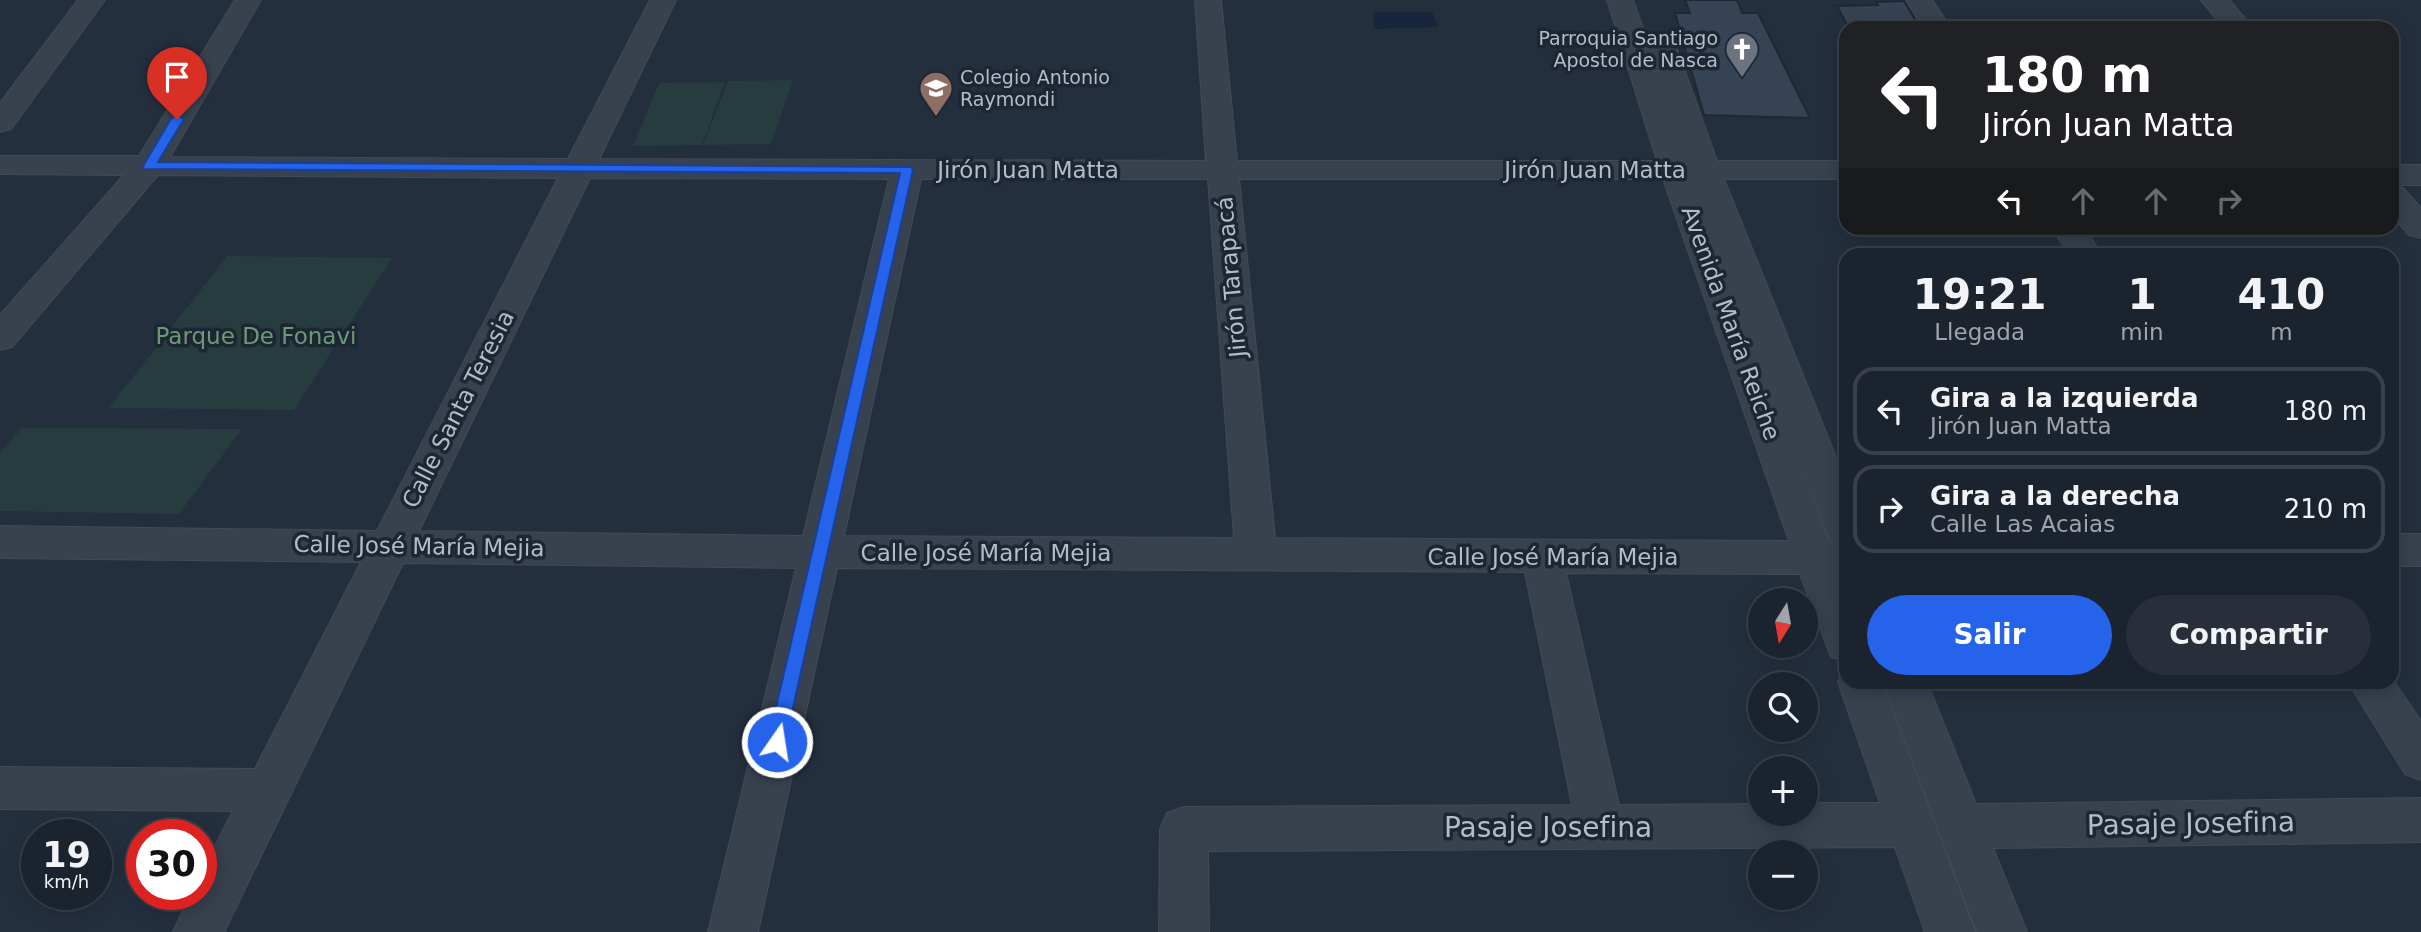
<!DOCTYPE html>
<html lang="es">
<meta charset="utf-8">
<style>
body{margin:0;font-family:"DejaVu Sans",sans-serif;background:#282f3a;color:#f1f3f6;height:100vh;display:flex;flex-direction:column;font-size:26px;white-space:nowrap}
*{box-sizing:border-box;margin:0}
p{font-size:23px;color:#a0a4aa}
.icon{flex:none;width:38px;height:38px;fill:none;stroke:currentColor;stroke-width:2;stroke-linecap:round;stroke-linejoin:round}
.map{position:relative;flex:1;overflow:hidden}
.sheet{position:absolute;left:1839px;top:248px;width:560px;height:441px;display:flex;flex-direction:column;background:#1b232e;border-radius:21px;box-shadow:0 4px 18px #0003,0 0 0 2px #39404a}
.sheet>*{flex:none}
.guide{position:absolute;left:1839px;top:21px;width:560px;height:214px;border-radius:21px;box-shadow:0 4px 18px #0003,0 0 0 2px #39404a;background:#202124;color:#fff;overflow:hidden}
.needle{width:46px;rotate:191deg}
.buttons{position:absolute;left:1748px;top:588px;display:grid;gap:14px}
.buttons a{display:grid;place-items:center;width:70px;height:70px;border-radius:50%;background:#1b232e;box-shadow:0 4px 18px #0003,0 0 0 2px #39404a;font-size:35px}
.speed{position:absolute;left:21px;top:819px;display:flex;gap:14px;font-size:35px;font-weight:700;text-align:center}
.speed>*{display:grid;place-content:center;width:91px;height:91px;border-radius:50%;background:#1b232e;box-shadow:0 4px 18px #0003,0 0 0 2px #39404a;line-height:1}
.speed small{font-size:18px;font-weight:400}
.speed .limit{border:10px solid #d22;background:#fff;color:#111}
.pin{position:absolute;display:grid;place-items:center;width:60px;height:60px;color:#fff;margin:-72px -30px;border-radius:50% 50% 50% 0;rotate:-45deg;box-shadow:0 0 7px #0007}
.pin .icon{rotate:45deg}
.me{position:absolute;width:77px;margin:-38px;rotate:13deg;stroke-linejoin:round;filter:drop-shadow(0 0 5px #0008)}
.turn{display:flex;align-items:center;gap:24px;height:147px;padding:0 28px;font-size:32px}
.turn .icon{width:91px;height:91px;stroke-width:2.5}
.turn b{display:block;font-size:49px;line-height:60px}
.lanes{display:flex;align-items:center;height:66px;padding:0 28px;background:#0003;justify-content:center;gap:35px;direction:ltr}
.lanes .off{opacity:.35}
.eta{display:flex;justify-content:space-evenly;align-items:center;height:119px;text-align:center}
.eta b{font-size:42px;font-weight:700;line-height:49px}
.primary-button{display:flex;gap:14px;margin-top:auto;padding:14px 28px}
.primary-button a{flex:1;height:80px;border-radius:42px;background:#2563eb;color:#fff;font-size:28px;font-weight:700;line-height:80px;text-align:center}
.primary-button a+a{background:#282f3a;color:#f1f3f6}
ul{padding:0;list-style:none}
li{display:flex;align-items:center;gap:21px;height:88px;margin:0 14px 10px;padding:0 14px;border:4px solid #39404a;border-radius:21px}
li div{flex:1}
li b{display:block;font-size:26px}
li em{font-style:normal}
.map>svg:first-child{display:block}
.green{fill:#263c3f}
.water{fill:#17263c}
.building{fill:#364354;stroke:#1f2835;stroke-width:2}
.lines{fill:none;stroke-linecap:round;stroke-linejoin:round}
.minor-casing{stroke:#414a57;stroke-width:2}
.minor{fill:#38414e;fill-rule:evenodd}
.route{fill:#2563eb;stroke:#184099;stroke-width:2}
.labels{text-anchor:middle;stroke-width:7;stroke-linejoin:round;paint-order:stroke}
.far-poi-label{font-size:19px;fill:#b4bcc9;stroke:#1d2633;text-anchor:end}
.street-label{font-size:23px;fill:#b4bcc9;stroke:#1d2633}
.park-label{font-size:23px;fill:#6b9a76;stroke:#1d2633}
.near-street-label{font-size:28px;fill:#b4bcc9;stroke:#1d2633}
</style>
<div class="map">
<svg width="2421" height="932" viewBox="0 0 2421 932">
<rect width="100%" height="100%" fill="#242f3e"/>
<path class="green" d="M 793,80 L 771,144 L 703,145 L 728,81 Z
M 725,82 L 702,145 L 633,146 L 659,83 Z
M 227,256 L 392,258 L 294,410 L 109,408 Z
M 22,428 L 242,429 L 179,514 L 0,511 L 0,452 Z"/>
<path class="water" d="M 1373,12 L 1432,12 L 1438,27 L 1374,29 Z"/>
<path class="building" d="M 1685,0 L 1737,0 L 1742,13 L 1758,13 L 1810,118 L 1704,115 L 1675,13 L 1690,13 Z
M 1904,1 L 1920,28 L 1849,28 L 1837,6 L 1878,5 L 1876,2 Z"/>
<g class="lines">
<defs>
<path id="minor" d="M 78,0 L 105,0 L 11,129 L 0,132 L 0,103 Z
M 235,0 L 261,0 L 170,157 L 568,159 L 650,0 L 676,0 L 599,159 L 1206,161 L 1195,0 L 1221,0 L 1237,161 L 1657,161 L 1607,0 L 1633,0 L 1650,48 L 1653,43 L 1663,41 L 1673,43 L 1677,49 L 1717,161 L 1846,161 L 1846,179 L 1724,179 L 1846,482 L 1846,574 L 1842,574 L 1846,587 L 1846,662 L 1831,657 L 1800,574 L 1566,573 L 1619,805 L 1760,804 L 1760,814 L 1806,814 L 1806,803 L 1880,803 L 1838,682 L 1846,668 L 1846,682 L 1882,682 L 1975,932 L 1925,932 L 1895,847 L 1208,851 L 1209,932 L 1159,932 L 1160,829 L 1167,813 L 1184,807 L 1572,805 L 1525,572 L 837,568 L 758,932 L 708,932 L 796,568 L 403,563 L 224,932 L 173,932 L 191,894 L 201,894 L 201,874 L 233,811 L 0,809 L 0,767 L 255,769 L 361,562 L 0,558 L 0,526 L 377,531 L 558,178 L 158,175 L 12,347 L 0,350 L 0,315 L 124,175 L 0,174 L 0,156 L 139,156 ZM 590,178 L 889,179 L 803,536 L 419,531 ZM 921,179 L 1208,179 L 1234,538 L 844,536 ZM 1239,179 L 1663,179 L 1789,541 L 1275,538 ZM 1789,432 L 1826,531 L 1832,542 L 1829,542 Z
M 1906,0 L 1932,0 L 1951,28 L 1923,28 Z
M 2201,0 L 2229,0 L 2253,28 L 2224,28 Z
M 2392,165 L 2421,165 L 2421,185 L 2392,185 Z
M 2392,185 L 2403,188 L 2421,208 L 2421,238 L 2409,235 L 2392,215 Z
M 2052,228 L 2084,228 L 2103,256 L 2070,256 Z
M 2392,534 L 2421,534 L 2421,566 L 2392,566 Z
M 2392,679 L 2421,721 L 2421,780 L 2405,774 L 2348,682 L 2392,682 Z
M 1883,682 L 1927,682 L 1976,804 L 2421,798 L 2421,842 L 1993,848 L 2027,932 L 1977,932 Z"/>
</defs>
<use href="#minor" class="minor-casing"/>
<use href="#minor" class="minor"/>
</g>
<path class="route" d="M 177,115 L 184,119 L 158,162 L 911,167 L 913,170 L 784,748 L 777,750 L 770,748 L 768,742 L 900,173 L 144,169 L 143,166 L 171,119 Z"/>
<defs>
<symbol id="church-pin" viewBox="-11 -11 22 30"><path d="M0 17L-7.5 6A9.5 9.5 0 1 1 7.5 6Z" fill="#6b7280" stroke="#1d2633"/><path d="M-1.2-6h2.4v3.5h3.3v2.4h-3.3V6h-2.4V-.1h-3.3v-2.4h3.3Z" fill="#fff"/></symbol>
<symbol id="school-pin" viewBox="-11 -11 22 30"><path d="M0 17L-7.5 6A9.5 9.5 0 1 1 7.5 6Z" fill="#8d6e63" stroke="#1d2633"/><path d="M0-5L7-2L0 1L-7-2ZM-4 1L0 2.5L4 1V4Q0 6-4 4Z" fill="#fff"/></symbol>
</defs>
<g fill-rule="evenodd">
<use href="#church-pin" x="1723" y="30" width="38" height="52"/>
<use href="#school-pin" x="917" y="69" width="38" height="52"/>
</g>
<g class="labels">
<g class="far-poi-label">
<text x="1718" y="45">Parroquia Santiago<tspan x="1718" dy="22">Apostol de Nasca</tspan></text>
<text x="960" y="84" text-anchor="start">Colegio Antonio<tspan x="960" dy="22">Raymondi</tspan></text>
</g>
<g class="street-label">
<text x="1028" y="178">Jirón Juan Matta</text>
<text x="1595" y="178">Jirón Juan Matta</text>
<text transform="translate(1231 277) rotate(-95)" y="8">Jirón Tarapacá</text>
<text transform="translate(1731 323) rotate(70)" y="8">Avenida María Reiche</text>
<text transform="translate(458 409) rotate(-63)" y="8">Calle Santa Teresia</text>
<text transform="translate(419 546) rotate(1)" y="8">Calle José María Mejia</text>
<text x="986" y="561">Calle José María Mejia</text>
<text x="1553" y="565">Calle José María Mejia</text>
</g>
<g class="park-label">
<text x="256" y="344">Parque De Fonavi</text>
</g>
<g class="near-street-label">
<text transform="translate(2191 823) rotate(-1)" y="10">Pasaje Josefina</text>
<text x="1548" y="837">Pasaje Josefina</text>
</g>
</g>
</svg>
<div class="buttons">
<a><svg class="needle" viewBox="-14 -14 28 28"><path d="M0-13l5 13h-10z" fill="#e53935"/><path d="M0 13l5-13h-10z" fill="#a0a4aa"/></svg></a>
<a><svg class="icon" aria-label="search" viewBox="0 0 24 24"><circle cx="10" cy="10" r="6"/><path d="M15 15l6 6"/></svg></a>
<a>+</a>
<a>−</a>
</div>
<div class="speed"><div>19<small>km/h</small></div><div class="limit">30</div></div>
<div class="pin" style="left:177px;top:119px;background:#d93025"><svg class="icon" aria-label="arrive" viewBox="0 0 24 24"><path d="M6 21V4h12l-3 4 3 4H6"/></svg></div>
<svg class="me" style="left:777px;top:742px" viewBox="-20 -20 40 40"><circle r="17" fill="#2563eb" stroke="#fff" stroke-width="3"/><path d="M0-11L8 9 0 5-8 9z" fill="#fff"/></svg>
<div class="guide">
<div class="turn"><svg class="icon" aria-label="left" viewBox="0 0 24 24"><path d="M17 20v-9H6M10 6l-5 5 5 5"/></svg><div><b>180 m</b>Jirón Juan Matta</div></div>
<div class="lanes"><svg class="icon" aria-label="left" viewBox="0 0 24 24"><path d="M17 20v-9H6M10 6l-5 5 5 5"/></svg><svg class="icon off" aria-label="ahead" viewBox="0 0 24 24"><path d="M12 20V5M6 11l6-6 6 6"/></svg><svg class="icon off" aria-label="ahead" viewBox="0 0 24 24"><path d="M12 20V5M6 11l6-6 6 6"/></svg><svg class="icon off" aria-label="right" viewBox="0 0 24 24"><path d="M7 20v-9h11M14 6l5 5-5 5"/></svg></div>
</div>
<section class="sheet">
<div class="eta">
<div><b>19:21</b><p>Llegada</p></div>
<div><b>1</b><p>min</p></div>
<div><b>410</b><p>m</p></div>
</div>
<ul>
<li><svg class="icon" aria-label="left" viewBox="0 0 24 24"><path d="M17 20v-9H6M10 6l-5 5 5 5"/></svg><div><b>Gira a la izquierda</b><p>Jirón Juan Matta</p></div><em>180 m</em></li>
<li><svg class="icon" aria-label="right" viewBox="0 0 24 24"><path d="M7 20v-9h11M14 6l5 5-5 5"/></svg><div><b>Gira a la derecha</b><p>Calle Las Acaias</p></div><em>210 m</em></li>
</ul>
<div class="primary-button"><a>Salir</a><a>Compartir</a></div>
</section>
</div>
